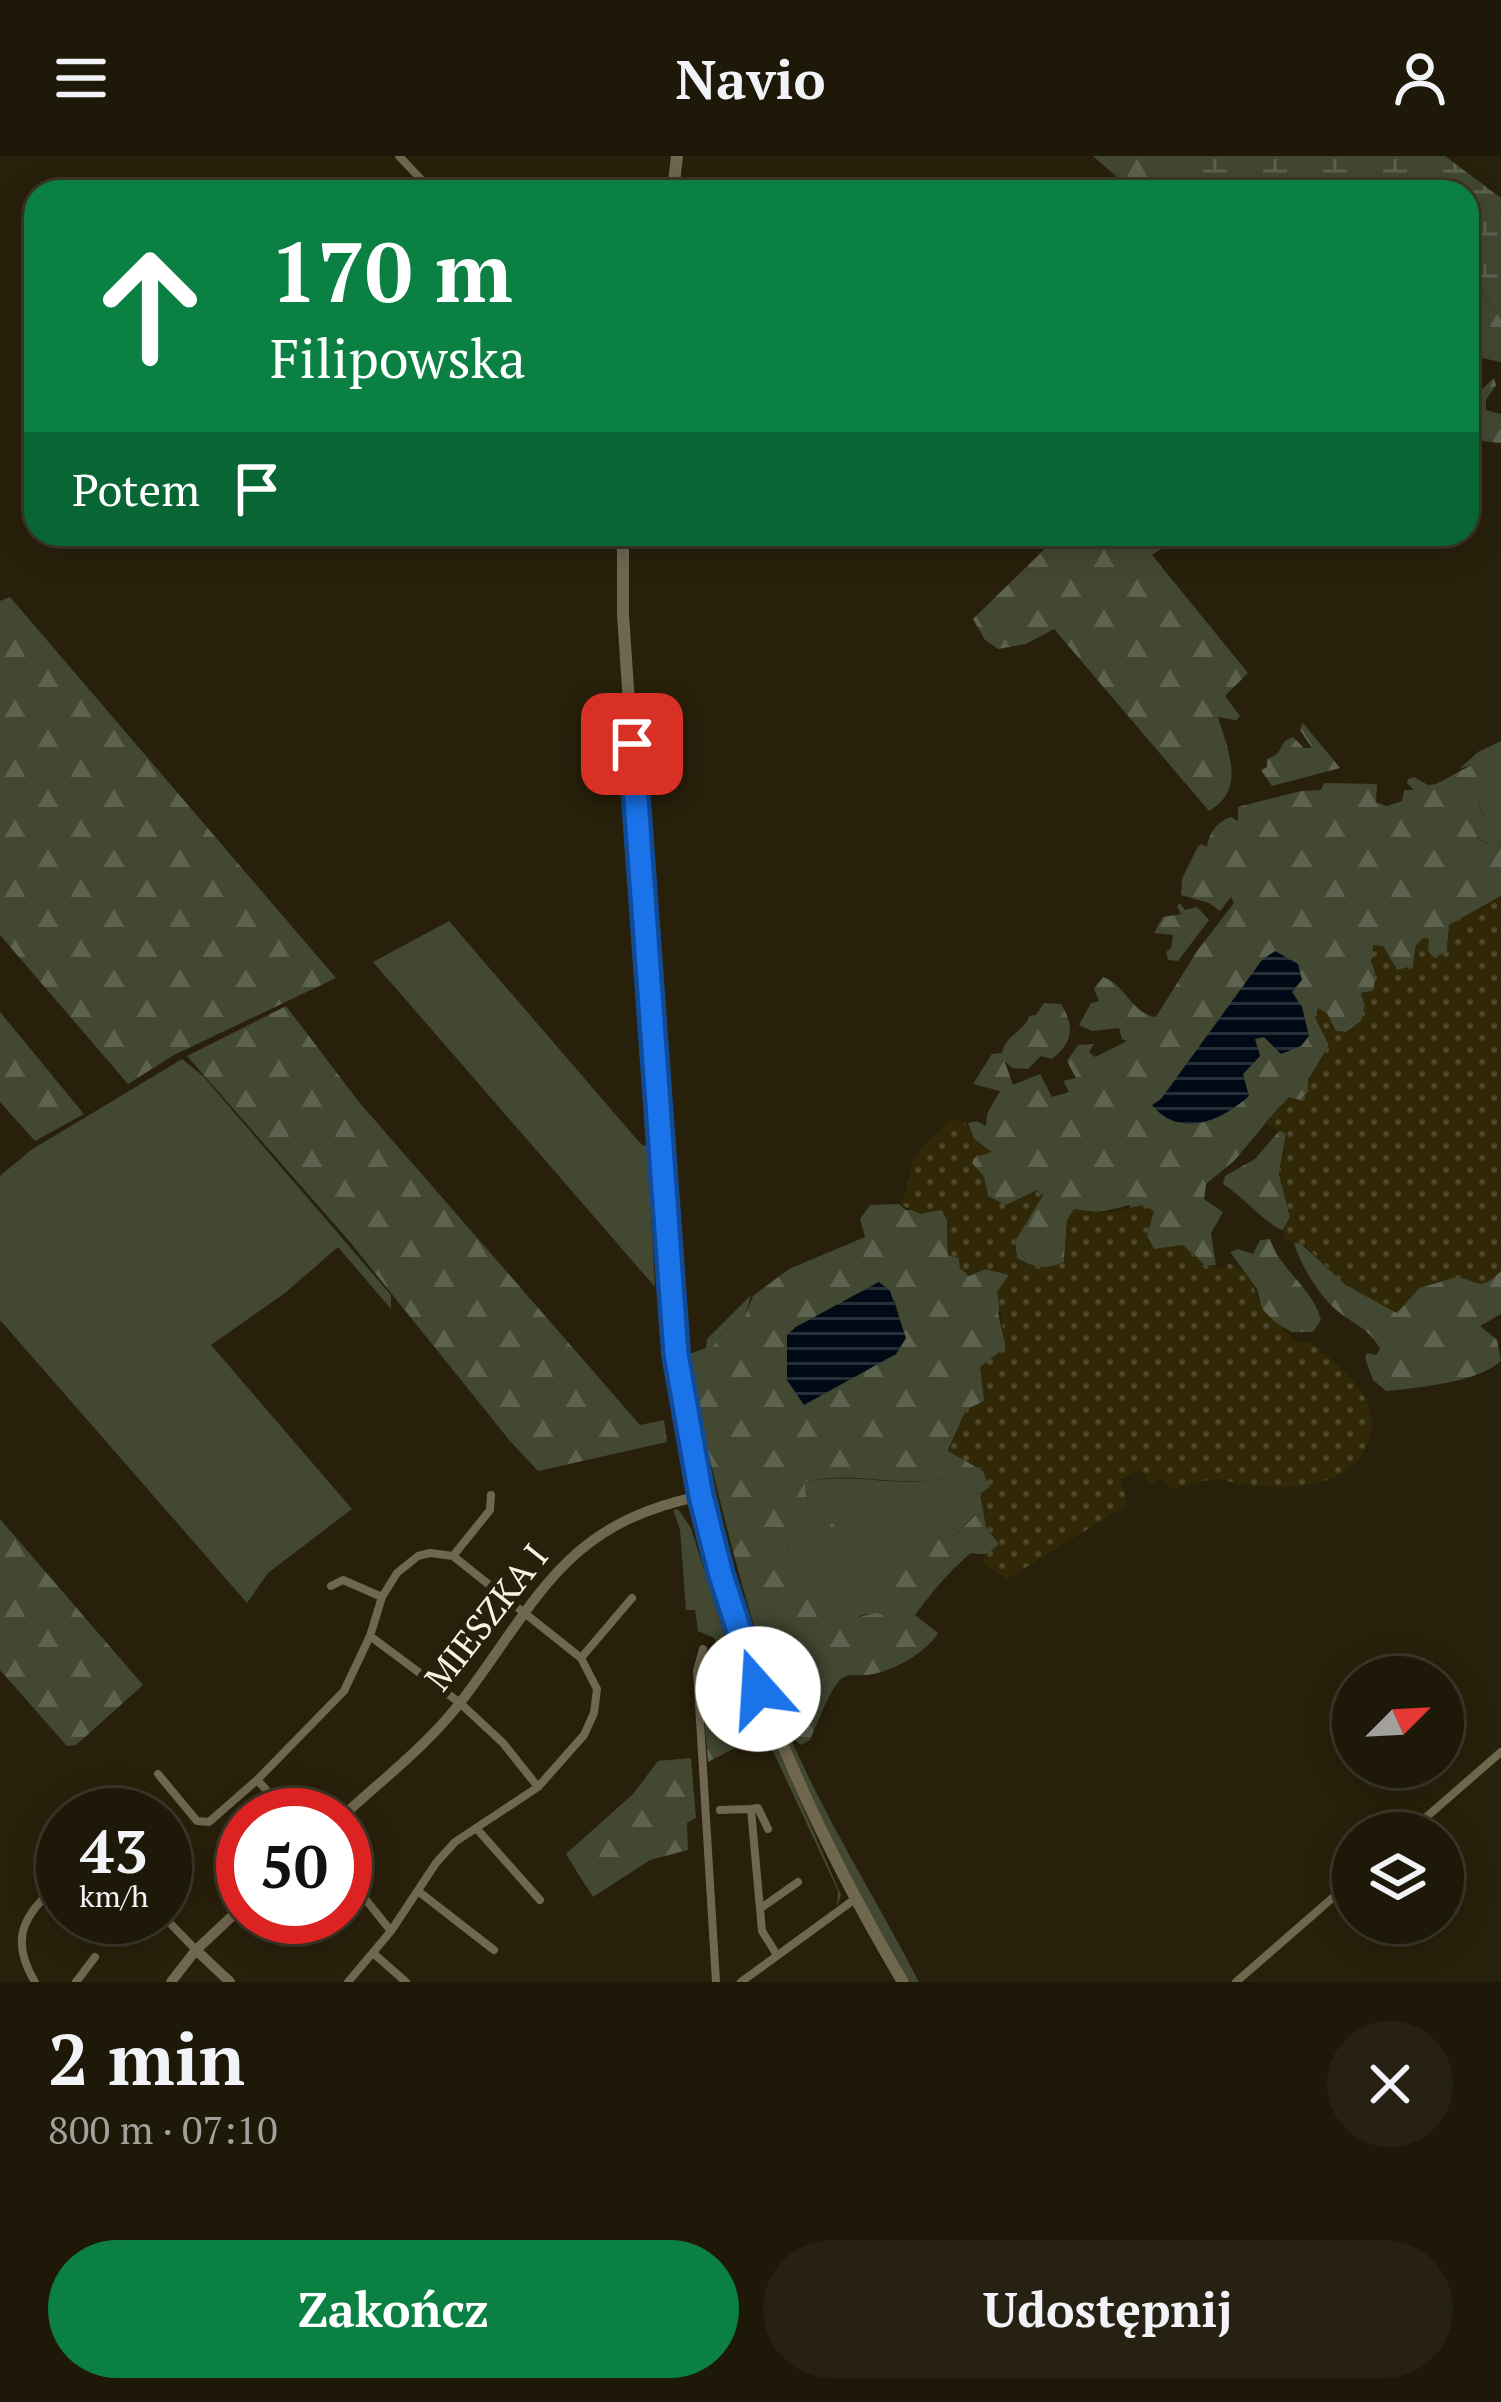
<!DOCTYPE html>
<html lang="pl">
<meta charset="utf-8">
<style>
body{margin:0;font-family:"PT Serif",serif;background:#262112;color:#f1f3f6;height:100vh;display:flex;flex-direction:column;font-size:45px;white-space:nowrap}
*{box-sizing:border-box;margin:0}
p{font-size:39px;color:#a1a09c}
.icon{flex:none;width:66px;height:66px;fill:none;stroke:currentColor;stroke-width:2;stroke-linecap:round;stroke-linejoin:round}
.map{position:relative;height:1826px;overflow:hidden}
.drawer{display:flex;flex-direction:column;background:#1e1808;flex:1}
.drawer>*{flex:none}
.top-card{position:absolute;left:24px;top:24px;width:1455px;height:366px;border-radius:36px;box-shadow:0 6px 30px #0003,0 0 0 3px #3c3729;background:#0b8043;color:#fff;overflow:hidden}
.needle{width:78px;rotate:66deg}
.fabs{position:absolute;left:1332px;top:1500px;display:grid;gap:24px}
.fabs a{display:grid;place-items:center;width:132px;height:132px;border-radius:50%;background:#1e1808;box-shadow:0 6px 30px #0003,0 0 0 3px #3c3729;font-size:60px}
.speed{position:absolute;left:36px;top:1632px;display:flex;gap:24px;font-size:60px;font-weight:700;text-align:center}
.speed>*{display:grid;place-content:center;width:156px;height:156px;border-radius:50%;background:#1e1808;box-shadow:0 6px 30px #0003,0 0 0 3px #3c3729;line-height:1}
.speed small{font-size:30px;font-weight:400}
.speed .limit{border:18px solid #d22;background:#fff;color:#111}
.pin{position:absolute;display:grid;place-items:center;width:102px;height:102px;color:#fff;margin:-51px;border-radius:24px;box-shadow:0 6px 18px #0006}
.me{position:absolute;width:132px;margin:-66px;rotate:341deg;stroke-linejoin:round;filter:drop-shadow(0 0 9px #0008)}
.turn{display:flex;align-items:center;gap:42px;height:252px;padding:0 48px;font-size:54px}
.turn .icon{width:156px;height:156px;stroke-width:2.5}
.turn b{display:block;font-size:84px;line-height:102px}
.then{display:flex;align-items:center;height:114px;padding:0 48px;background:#0003;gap:24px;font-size:45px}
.round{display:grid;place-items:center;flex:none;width:126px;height:126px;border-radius:63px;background:#262112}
.overview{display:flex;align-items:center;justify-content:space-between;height:204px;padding:0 48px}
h1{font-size:72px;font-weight:700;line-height:90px}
.action{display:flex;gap:24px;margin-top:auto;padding:24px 48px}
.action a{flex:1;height:138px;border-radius:72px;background:#0b8043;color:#fff;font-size:48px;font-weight:700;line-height:138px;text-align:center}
.action a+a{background:#262112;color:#f1f3f6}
header{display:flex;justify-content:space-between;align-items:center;height:156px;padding:0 48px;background:#1e1808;font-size:54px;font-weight:700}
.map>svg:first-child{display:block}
.green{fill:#424831}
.forest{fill:url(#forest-firs);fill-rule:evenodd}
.wetland{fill:url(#wetland-marsh)}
.sand{fill:url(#sand-dots)}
.water{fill:url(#water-rules)}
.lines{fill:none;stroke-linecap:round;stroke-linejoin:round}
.minor{stroke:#70674f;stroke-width:8}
.tertiary{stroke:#70674f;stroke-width:10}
.secondary{stroke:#70674f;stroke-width:12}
.route-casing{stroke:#114b97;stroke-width:30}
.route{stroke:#1a73e8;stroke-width:21}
.labels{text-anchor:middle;stroke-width:12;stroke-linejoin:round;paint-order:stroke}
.street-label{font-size:36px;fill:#f9f3e6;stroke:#28200a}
</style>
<header><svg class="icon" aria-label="menu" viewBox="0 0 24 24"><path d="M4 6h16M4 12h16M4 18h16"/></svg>Navio<svg class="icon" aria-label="person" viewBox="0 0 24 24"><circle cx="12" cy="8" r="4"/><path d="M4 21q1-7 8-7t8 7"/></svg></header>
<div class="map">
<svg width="1501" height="1826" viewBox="0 0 1501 1826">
<defs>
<pattern id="forest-firs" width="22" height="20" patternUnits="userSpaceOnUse" patternTransform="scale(3)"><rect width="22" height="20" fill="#424831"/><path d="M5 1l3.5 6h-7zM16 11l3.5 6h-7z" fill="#5e634f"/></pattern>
<pattern id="wetland-marsh" width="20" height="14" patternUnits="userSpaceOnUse" patternTransform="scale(3)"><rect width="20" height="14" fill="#424831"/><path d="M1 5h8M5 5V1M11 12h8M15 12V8" fill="none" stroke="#5e634f"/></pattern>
<pattern id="sand-dots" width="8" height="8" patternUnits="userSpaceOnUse" patternTransform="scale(3)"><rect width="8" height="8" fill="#302806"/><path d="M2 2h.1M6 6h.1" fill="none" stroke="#4f482a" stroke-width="1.8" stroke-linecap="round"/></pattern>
<pattern id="water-rules" width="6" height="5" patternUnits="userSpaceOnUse" patternTransform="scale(3)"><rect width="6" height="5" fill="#000a16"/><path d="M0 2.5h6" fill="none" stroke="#262e38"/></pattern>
</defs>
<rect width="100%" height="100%" fill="#28200a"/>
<path class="green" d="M 1501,585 L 1501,685 L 1488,688 L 1477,681 L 1474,668 L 1484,659 L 1478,647 L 1490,627 L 1477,607 L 1459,613 L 1478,596 Z
M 449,765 L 634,980 L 643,990 L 647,988 L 655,1131 L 373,806 Z
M 182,903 L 203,920 L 391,1139 L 391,1153 L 338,1091 L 285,1137 L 211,1189 L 352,1353 L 268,1417 L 247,1447 L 0,1164 L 0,1020 L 31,994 Z
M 751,1139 L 745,1160 L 720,1180 L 711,1195 L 687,1203 C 715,1330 739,1463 791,1583 C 828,1668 877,1744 919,1826 L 910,1826 L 834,1695 L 759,1523 L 700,1304 L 684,1200 L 706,1192 L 707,1183 Z
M 952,1319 L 965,1326 L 972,1337 L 980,1338 L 985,1361 L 975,1358 L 956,1379 L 901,1387 L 887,1393 L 892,1458 L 888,1461 L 867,1458 L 857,1461 L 852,1450 L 805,1438 L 783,1404 L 791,1385 L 811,1378 L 820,1363 L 806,1339 L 805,1326 C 854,1314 905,1336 952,1319 Z
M 678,1353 L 691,1372 L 741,1532 L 703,1548 L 699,1514 L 715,1502 L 718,1491 L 714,1482 L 698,1475 L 695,1454 L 686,1454 L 680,1374 L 673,1354 Z
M 711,1418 L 765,1564 L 841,1739 L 837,1750 L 838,1735 L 759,1565 Z"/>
<path class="forest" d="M 1093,0 L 1253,0 L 1256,36 L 1134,36 Z
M 1467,115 L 1501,163 L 1501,206 L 1467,199 Z
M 1494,222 L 1496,229 L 1486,244 L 1486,254 L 1501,258 L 1501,287 L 1481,285 L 1467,292 L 1467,247 Z
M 1060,378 L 1184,378 L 1152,399 L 1248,517 L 1225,540 L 1240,560 L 1236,564 L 1218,561 C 1228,595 1247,633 1209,655 L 1054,473 L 1026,488 L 998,493 L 985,484 L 973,463 Z
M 10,441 L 336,822 L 174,899 L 128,928 L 0,779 L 0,445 Z
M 1303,567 L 1340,612 L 1272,630 L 1261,614 L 1267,611 L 1267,603 C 1279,599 1278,596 1285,585 L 1293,581 L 1304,592 L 1312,592 L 1300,574 Z
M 1477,606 L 1488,612 L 1490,627 L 1478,647 L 1484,660 L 1474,668 L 1477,681 L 1487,688 L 1501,685 L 1501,740 L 1449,769 L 1447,795 L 1434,803 L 1416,789 L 1413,810 L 1397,814 L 1383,790 L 1371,804 L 1377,821 L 1373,835 L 1361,837 L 1365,849 L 1361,866 L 1346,876 L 1323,875 L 1329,889 L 1308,924 L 1308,936 L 1300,944 L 1280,950 L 1235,1004 L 1206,1028 L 1204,1043 L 1223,1056 L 1211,1077 L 1216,1109 L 1205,1110 L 1194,1098 L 1154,1093 L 1129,1049 C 1107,1057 1088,1054 1067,1064 L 1064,1106 C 1046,1114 1034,1112 1017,1102 L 1015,1085 L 1043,1039 L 1005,1049 L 988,1040 L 984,1021 L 972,1008 L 973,1002 L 991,996 L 974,983 L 968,967 L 976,965 L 986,970 L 987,958 L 1000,935 L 973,928 L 992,898 L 1002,897 C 1007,876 1024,877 1029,860 L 1036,859 L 1044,847 L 1061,848 C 1075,871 1073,886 1052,903 L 1041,900 L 1028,913 L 1012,912 L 1004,904 L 1013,929 L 1040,918 L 1052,941 L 1069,936 L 1063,925 L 1076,922 L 1067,905 L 1078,889 L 1094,888 L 1089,896 L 1095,901 L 1127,885 L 1122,883 L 1119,872 L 1092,875 L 1079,869 L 1091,847 L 1099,845 L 1094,833 L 1103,821 C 1126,829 1133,859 1156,861 L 1197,795 L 1234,747 L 1231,741 L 1220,755 L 1209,747 L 1181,739 L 1182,723 L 1197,692 L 1201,688 L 1207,691 C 1209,676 1217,666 1231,661 L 1238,665 L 1238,651 L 1301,635 L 1321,634 L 1324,627 L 1377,628 L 1376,646 L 1387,650 L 1402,645 L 1404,634 L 1414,634 L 1407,627 L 1408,623 L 1414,621 L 1428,629 L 1436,628 Z
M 1180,747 L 1185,754 L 1197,751 L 1209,764 L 1178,805 L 1168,804 L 1166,796 L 1171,792 L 1173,779 L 1154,777 L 1163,761 L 1181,758 L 1177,750 Z
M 286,850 L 359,946 L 640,1269 L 664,1264 L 667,1286 L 538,1315 L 510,1285 L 350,1086 L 187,900 Z
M 0,856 L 84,958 L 35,985 L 0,946 Z
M 1280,974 L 1286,977 L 1279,1018 L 1290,1061 L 1283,1074 C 1266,1069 1243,1040 1223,1028 L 1225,1020 L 1255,1003 Z
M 899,1048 L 906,1054 L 942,1054 L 947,1064 L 948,1099 L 959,1102 L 960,1112 L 969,1120 L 985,1113 L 1009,1118 L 998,1157 L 1006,1191 L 997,1199 L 984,1245 L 966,1254 L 948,1294 L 983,1315 L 990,1331 L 980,1338 L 972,1337 L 965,1326 L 952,1319 C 905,1336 853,1312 805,1326 L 806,1339 L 820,1362 L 829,1363 L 838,1374 L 829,1380 L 829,1387 L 821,1390 L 811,1378 L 791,1385 L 783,1404 L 800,1424 L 805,1438 C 820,1428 836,1428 851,1440 L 858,1461 L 876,1457 L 888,1461 L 892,1458 L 886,1425 L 887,1393 L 901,1387 L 956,1379 L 976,1358 L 985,1361 L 986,1371 L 999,1388 C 991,1400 984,1399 971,1397 C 949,1415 932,1436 915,1459 L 938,1477 C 925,1498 890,1517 866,1519 C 855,1520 848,1516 839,1525 C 829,1536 817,1568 810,1584 L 801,1589 L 789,1579 C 746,1456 715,1331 687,1203 L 710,1195 L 720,1180 L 745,1160 L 753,1140 L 789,1113 L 865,1081 L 860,1063 L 870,1049 ZM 879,1126 L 895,1146 L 905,1182 L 787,1179 L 796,1171 Z
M 1270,1083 C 1279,1113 1313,1132 1321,1164 L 1313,1176 L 1292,1176 L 1276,1167 L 1262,1153 L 1257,1133 L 1230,1096 L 1238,1093 L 1253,1098 L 1260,1084 Z
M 1299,1086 L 1346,1129 L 1397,1157 L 1419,1132 L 1456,1121 C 1482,1124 1477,1136 1501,1115 L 1501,1158 L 1480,1170 L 1497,1184 L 1501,1205 C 1479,1226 1417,1232 1386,1235 L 1373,1224 L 1365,1202 L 1367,1197 L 1376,1199 L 1380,1193 C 1370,1171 1345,1165 1329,1147 C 1315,1132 1300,1107 1294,1087 Z
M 0,1363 L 143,1529 L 76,1589 L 67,1590 L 0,1514 Z
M 736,1534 L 754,1582 L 708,1606 L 703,1548 Z
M 691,1602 L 696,1662 L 687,1667 L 688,1694 L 650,1704 L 593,1741 L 566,1698 L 633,1638 L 658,1605 Z"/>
<path class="wetland" d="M 1171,0 L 1445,0 L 1501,42 L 1501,163 L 1467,115 L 1467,36 L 1188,36 Z"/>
<path class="sand" d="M 1501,741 L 1501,1115 C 1478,1137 1480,1124 1456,1121 L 1419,1132 L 1397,1157 L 1346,1129 L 1304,1089 L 1284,1083 L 1283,1074 L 1290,1061 L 1279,1018 L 1286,978 L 1265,967 L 1289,941 L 1300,944 L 1308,936 L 1308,925 L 1329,889 L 1315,862 L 1318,852 L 1327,857 L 1336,875 L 1346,876 L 1361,865 L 1365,849 L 1361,837 L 1373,835 C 1378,818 1371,806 1373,789 L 1383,790 L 1397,814 L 1413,810 L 1416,789 L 1423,782 L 1429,783 L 1428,795 L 1435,803 L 1447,795 L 1449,769 Z
M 957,964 L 966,968 L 974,983 L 992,996 L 974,1002 L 972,1007 L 984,1021 L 988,1040 L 1006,1049 L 1037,1034 L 1043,1039 L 1015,1085 L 1017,1102 C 1034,1112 1046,1114 1064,1106 L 1067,1064 L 1074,1053 L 1106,1057 L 1143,1049 L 1154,1055 L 1146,1084 L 1154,1093 L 1183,1089 L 1205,1110 L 1223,1112 L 1228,1107 C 1257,1120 1250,1130 1262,1152 C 1271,1168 1289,1171 1294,1186 L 1309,1185 C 1336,1207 1382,1241 1370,1281 C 1356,1334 1286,1334 1243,1329 C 1234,1328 1224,1322 1216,1323 C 1202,1324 1185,1331 1171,1333 L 1160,1321 L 1150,1330 L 1144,1317 L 1134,1316 L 1121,1323 L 1127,1349 L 1007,1423 L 983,1408 L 985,1400 L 999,1388 L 986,1371 L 980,1338 L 990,1331 L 983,1315 L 948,1295 L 966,1254 L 984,1245 L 980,1211 L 1006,1191 L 997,1136 L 1009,1119 L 985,1113 L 969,1120 L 960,1112 L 959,1102 L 948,1099 L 947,1064 L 942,1054 L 920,1058 L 899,1048 C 914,1026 906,1019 914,1002 C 922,987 939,980 947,965 Z"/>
<path class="water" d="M 1275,795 L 1298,808 L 1302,824 L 1292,836 L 1302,851 L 1309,880 L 1301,890 L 1281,898 L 1264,881 L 1255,883 L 1260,900 L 1243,918 L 1249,940 C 1222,964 1181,984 1152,949 L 1161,943 L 1262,804 Z
M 879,1126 L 890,1135 L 906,1182 L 896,1198 L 804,1249 L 787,1224 L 787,1179 L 796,1171 Z"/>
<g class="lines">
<path class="minor" d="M 399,0 L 433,36
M 453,1400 L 490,1354 L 491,1339
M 331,1430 L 343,1424 L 382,1441
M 370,1480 L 460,1547 L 503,1587 L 538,1631
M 703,1493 L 697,1515 L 716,1826
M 581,1502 L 632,1442
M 158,1618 L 197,1665 L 209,1666 L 257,1624 L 344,1535 L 370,1480 L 382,1441 L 397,1417 L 418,1400 L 430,1397 L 453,1400 L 581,1502 L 597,1533 L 594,1557 L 584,1579 L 538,1631 L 455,1686 L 436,1707 L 391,1775 L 348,1826
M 257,1624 L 290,1659
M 751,1653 L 758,1652 L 768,1673
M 720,1654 L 751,1653 L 762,1775 L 777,1799
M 477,1673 L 540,1744
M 1408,1677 L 1501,1596
M 345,1718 L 391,1775
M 418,1735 L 494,1794
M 761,1752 L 798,1726
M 164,1761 L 196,1794
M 373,1797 L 406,1826
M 35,1826 C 6,1778 28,1756 63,1723
M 76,1826 L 95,1801
M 741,1826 L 855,1743
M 1236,1826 L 1353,1724"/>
<path class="tertiary" d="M 344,1659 C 384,1622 430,1587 463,1543 C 539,1442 565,1367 701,1340
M 196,1794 L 230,1826
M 171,1826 L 196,1794 L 243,1750"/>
<path class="secondary" d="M 673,36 L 677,0
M 623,378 L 623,459 L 666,1088 C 688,1368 760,1585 903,1826"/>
</g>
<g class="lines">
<defs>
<path id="route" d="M 632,588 L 676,1198 L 701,1340 L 721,1419 L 758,1533"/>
</defs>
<use href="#route" class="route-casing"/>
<use href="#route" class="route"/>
</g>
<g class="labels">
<g class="street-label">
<text transform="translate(486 1461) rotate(-52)" y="13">MIESZKA I</text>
</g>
</g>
</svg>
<div class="fabs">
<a><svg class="needle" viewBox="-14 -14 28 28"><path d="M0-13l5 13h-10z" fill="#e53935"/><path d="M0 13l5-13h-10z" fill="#a1a09c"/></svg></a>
<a><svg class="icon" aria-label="layers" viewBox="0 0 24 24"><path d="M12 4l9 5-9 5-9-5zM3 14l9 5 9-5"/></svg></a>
</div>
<div class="speed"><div>43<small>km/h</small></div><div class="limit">50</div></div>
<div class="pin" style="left:632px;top:588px;background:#d93025"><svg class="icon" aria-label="arrive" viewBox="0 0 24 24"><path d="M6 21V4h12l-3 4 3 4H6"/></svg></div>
<svg class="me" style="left:758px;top:1533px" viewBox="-20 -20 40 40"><circle r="19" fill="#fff"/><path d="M0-13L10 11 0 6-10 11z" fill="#1a73e8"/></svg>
<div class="top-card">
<div class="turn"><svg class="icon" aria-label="ahead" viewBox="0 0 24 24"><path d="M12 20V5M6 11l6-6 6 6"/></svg><div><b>170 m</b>Filipowska</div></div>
<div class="then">Potem<svg class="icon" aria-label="arrive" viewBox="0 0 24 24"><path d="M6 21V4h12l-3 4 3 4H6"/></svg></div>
</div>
</div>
<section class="drawer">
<div class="overview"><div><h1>2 min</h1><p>800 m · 07:10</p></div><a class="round"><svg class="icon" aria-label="close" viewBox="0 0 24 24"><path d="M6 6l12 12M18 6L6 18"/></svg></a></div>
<div class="action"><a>Zakończ</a><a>Udostępnij</a></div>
</section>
